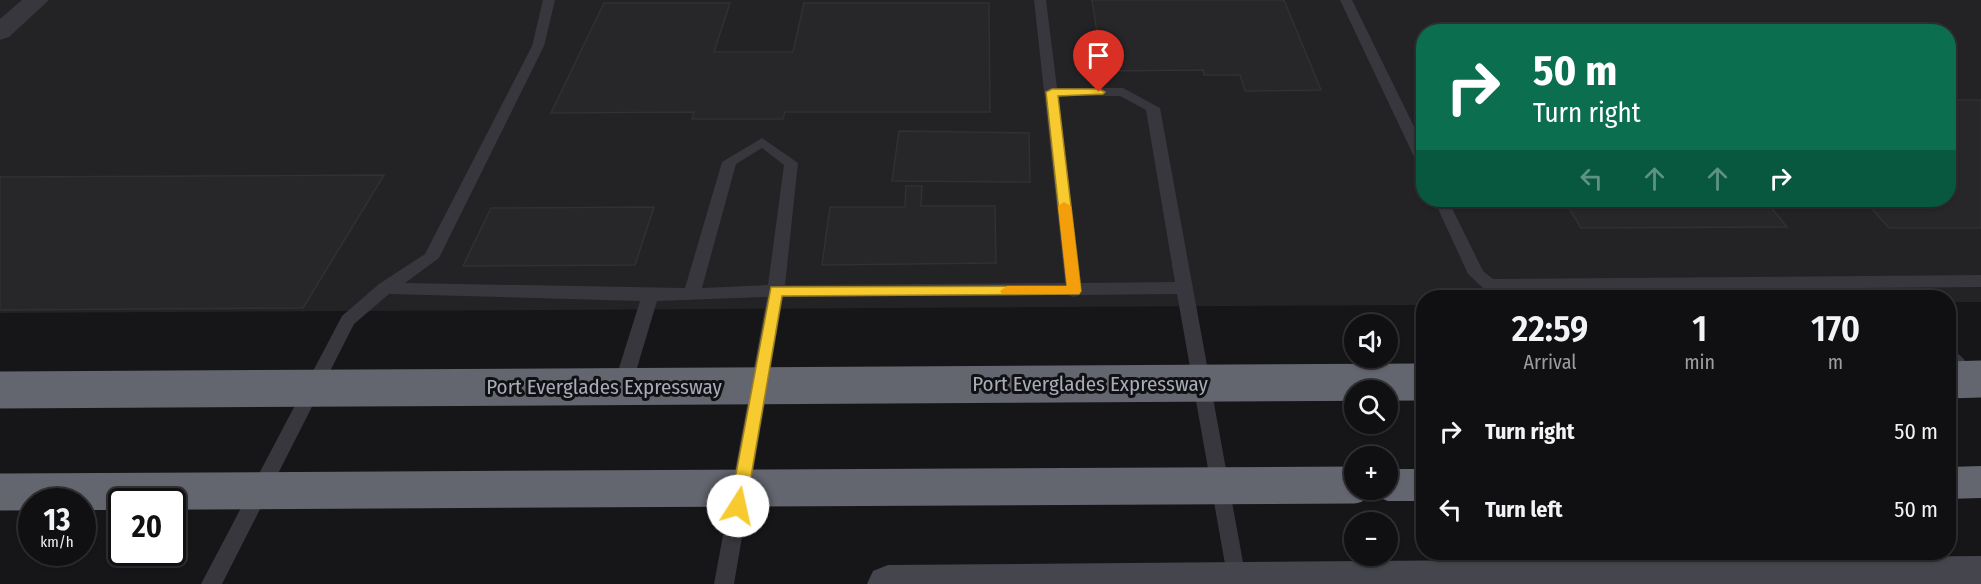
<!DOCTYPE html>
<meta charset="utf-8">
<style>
body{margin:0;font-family:"Fira Sans Condensed",sans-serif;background:#1e1e20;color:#f1f3f6;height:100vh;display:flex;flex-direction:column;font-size:22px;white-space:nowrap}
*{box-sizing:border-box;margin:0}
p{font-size:20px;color:#9c9d9f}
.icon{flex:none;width:33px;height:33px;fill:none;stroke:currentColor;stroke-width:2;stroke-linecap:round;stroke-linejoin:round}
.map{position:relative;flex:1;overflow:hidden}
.panel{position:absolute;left:1416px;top:290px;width:540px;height:270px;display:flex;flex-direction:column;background:#101012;border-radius:24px;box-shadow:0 2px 4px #0004,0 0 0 2px #303032}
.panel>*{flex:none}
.top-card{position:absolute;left:1416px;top:24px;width:540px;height:183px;border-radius:24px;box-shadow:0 2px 4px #0004,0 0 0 2px #303032;background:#0b6e4f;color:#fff;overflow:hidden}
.tools{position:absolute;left:1344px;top:314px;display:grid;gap:12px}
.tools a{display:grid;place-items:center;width:54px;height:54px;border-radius:50%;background:#101012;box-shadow:0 2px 4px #0004,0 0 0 2px #303032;font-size:30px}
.speed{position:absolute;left:18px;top:488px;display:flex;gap:12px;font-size:30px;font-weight:700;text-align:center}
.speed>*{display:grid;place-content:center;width:78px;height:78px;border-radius:50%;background:#101012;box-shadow:0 2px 4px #0004,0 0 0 2px #303032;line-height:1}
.speed small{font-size:15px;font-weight:400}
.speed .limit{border:3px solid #111;border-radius:9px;background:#fff;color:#111}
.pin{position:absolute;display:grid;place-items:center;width:51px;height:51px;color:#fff;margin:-62px -26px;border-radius:50% 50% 50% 0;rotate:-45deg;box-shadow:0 0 6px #0007}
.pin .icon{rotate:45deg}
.me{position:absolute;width:66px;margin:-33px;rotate:10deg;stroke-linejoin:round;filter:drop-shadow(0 0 4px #0008)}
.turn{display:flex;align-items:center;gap:21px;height:126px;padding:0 18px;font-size:27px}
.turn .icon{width:78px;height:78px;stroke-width:2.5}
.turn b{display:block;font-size:42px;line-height:51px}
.lanes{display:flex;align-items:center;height:57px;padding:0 18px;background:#0003;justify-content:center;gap:30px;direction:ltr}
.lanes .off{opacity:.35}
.eta{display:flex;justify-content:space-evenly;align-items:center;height:102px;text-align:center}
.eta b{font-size:36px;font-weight:600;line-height:42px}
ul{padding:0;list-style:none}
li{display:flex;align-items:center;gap:18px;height:78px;padding:0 18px}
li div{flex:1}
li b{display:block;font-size:22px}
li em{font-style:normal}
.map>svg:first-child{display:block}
.built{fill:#232225;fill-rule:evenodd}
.building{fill:#272629;stroke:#313034;stroke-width:1.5}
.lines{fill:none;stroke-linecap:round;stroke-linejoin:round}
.lane{fill:#37373d;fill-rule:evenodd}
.street{fill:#37373d;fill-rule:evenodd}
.secondary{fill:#45464d;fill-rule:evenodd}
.highway{fill:#63656f;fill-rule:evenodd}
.highway-bridge{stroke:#63656f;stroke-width:37}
.route{fill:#f7ca30;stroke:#a1831f;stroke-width:1.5}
.slow{fill:#f59e0b}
.labels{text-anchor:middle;stroke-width:6;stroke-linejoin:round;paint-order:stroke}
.street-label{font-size:21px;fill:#a8abb9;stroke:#111113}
</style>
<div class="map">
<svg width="1981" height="584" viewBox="0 0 1981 584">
<rect width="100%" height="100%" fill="#161618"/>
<path class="built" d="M 0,0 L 1981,0 L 1981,302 L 1949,302 L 1948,297 L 1424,297 L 1423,305 L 0,313 ZM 1424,32 L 1948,32 L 1948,200 L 1424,200 Z"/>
<path class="building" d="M 1092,0 L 1284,0 L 1321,90 L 1245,91 L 1240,75 L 1204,75 L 1203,70 L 1103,71 Z
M 604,3 L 730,3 L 714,52 L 793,52 L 804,3 L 989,3 L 990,112 L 785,112 L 783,119 L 692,119 L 694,112 L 551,113 Z
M 1948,100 L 1981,100 L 1981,228 L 1889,228 L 1864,200 L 1948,200 Z
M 899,131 L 1029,133 L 1030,182 L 892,181 Z
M 384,175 L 303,308 L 0,310 L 0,177 Z
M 906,186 L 922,186 L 921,206 L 995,206 L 996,263 L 822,265 L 830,207 L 905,207 Z
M 1564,200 L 1765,200 L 1787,227 L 1581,228 Z
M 654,207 L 635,265 L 463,266 L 491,208 Z"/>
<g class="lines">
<path class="lane" d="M 543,0 L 555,0 L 544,46 L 439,258 L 405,283 L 685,288 L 722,162 L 762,138 L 798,163 L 785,285 L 1065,283 L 1034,0 L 1046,0 L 1057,88 L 1123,88 L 1160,108 L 1247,584 L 1229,584 L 1228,581 L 1177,294 L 1080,295 L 1074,297 L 1068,295 L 783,297 L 734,584 L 714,584 L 767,297 L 657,301 L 637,368 L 634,373 L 622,373 L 619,368 L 640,301 L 389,294 L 354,324 L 222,584 L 201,584 L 342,316 L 379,284 L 425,254 L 532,46 ZM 1058,96 L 1120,96 L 1146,110 L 1175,282 L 1081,283 ZM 762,148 L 784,165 L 768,285 L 702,288 L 736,164 Z
M 1340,0 L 1352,0 L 1424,147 L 1424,167 L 1417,163 Z
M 1434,200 L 1448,200 L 1483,271 L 1493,279 L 1981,275 L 1981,287 L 1500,291 L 1503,297 L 1487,297 L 1483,288 L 1468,274 Z
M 1948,348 C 1960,351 1972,369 1978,379 L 1975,384 L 1963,384 L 1948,367 Z"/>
<path class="street" d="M 22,0 L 49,0 L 9,37 L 0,40 L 0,19 Z"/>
<path class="secondary" d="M 1981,556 L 1981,584 L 867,584 L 873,571 L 888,565 Z"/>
<path class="highway" d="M 1981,466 L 1981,498 L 1948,499 L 1948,467 Z
M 1388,469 L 1424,469 L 1424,501 L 1388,501 L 1374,496 L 1371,489 L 1388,489 Z"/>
<path class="highway-bridge" d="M 1948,380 L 1981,379
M 0,390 L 1424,382
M 0,492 L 1354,485"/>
</g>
<path class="route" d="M 1099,89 L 1105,92 L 1103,94 L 1058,96 L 1081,291 L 1079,294 L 782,296 L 746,506 L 744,510 L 732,510 L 730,506 L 771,287 L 1067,286 L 1046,92 L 1052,89 Z"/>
<path class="slow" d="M 1064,202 L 1071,206 L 1081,291 L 1079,294 L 1002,294 L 1000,291 L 1007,286 L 1067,286 L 1058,206 Z"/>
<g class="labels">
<g class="street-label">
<text x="1090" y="391">Port Everglades Expressway</text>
<text x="604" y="394">Port Everglades Expressway</text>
</g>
</g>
</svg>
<div class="tools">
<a><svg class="icon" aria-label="sound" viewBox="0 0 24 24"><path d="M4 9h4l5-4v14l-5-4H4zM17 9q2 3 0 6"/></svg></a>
<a><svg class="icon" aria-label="search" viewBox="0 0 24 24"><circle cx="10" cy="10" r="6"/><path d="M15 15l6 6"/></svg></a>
<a>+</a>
<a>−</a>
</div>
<div class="speed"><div>13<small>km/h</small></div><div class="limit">20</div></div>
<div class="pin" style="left:1099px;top:92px;background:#d93025"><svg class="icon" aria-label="arrive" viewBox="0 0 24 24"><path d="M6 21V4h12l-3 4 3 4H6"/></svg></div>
<svg class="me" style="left:738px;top:506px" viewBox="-20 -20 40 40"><circle r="19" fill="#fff"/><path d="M0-13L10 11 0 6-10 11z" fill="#f7ca30"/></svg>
<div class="top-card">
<div class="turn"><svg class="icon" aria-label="right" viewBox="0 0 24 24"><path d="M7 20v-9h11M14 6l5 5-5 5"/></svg><div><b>50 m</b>Turn right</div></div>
<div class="lanes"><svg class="icon off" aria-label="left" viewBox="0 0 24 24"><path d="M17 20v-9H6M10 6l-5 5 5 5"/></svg><svg class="icon off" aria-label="ahead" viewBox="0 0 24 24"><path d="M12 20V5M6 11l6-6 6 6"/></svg><svg class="icon off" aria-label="ahead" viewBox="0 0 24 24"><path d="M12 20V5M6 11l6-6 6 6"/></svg><svg class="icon" aria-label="right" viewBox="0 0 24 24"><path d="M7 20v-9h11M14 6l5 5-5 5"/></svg></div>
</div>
<section class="panel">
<div class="eta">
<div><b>22:59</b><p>Arrival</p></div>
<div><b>1</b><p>min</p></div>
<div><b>170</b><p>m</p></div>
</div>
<ul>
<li><svg class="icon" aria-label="right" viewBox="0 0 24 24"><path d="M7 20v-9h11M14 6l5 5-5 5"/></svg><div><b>Turn right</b></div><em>50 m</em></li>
<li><svg class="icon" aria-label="left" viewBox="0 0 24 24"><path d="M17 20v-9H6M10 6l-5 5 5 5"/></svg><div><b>Turn left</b></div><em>50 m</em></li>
</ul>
</section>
</div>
